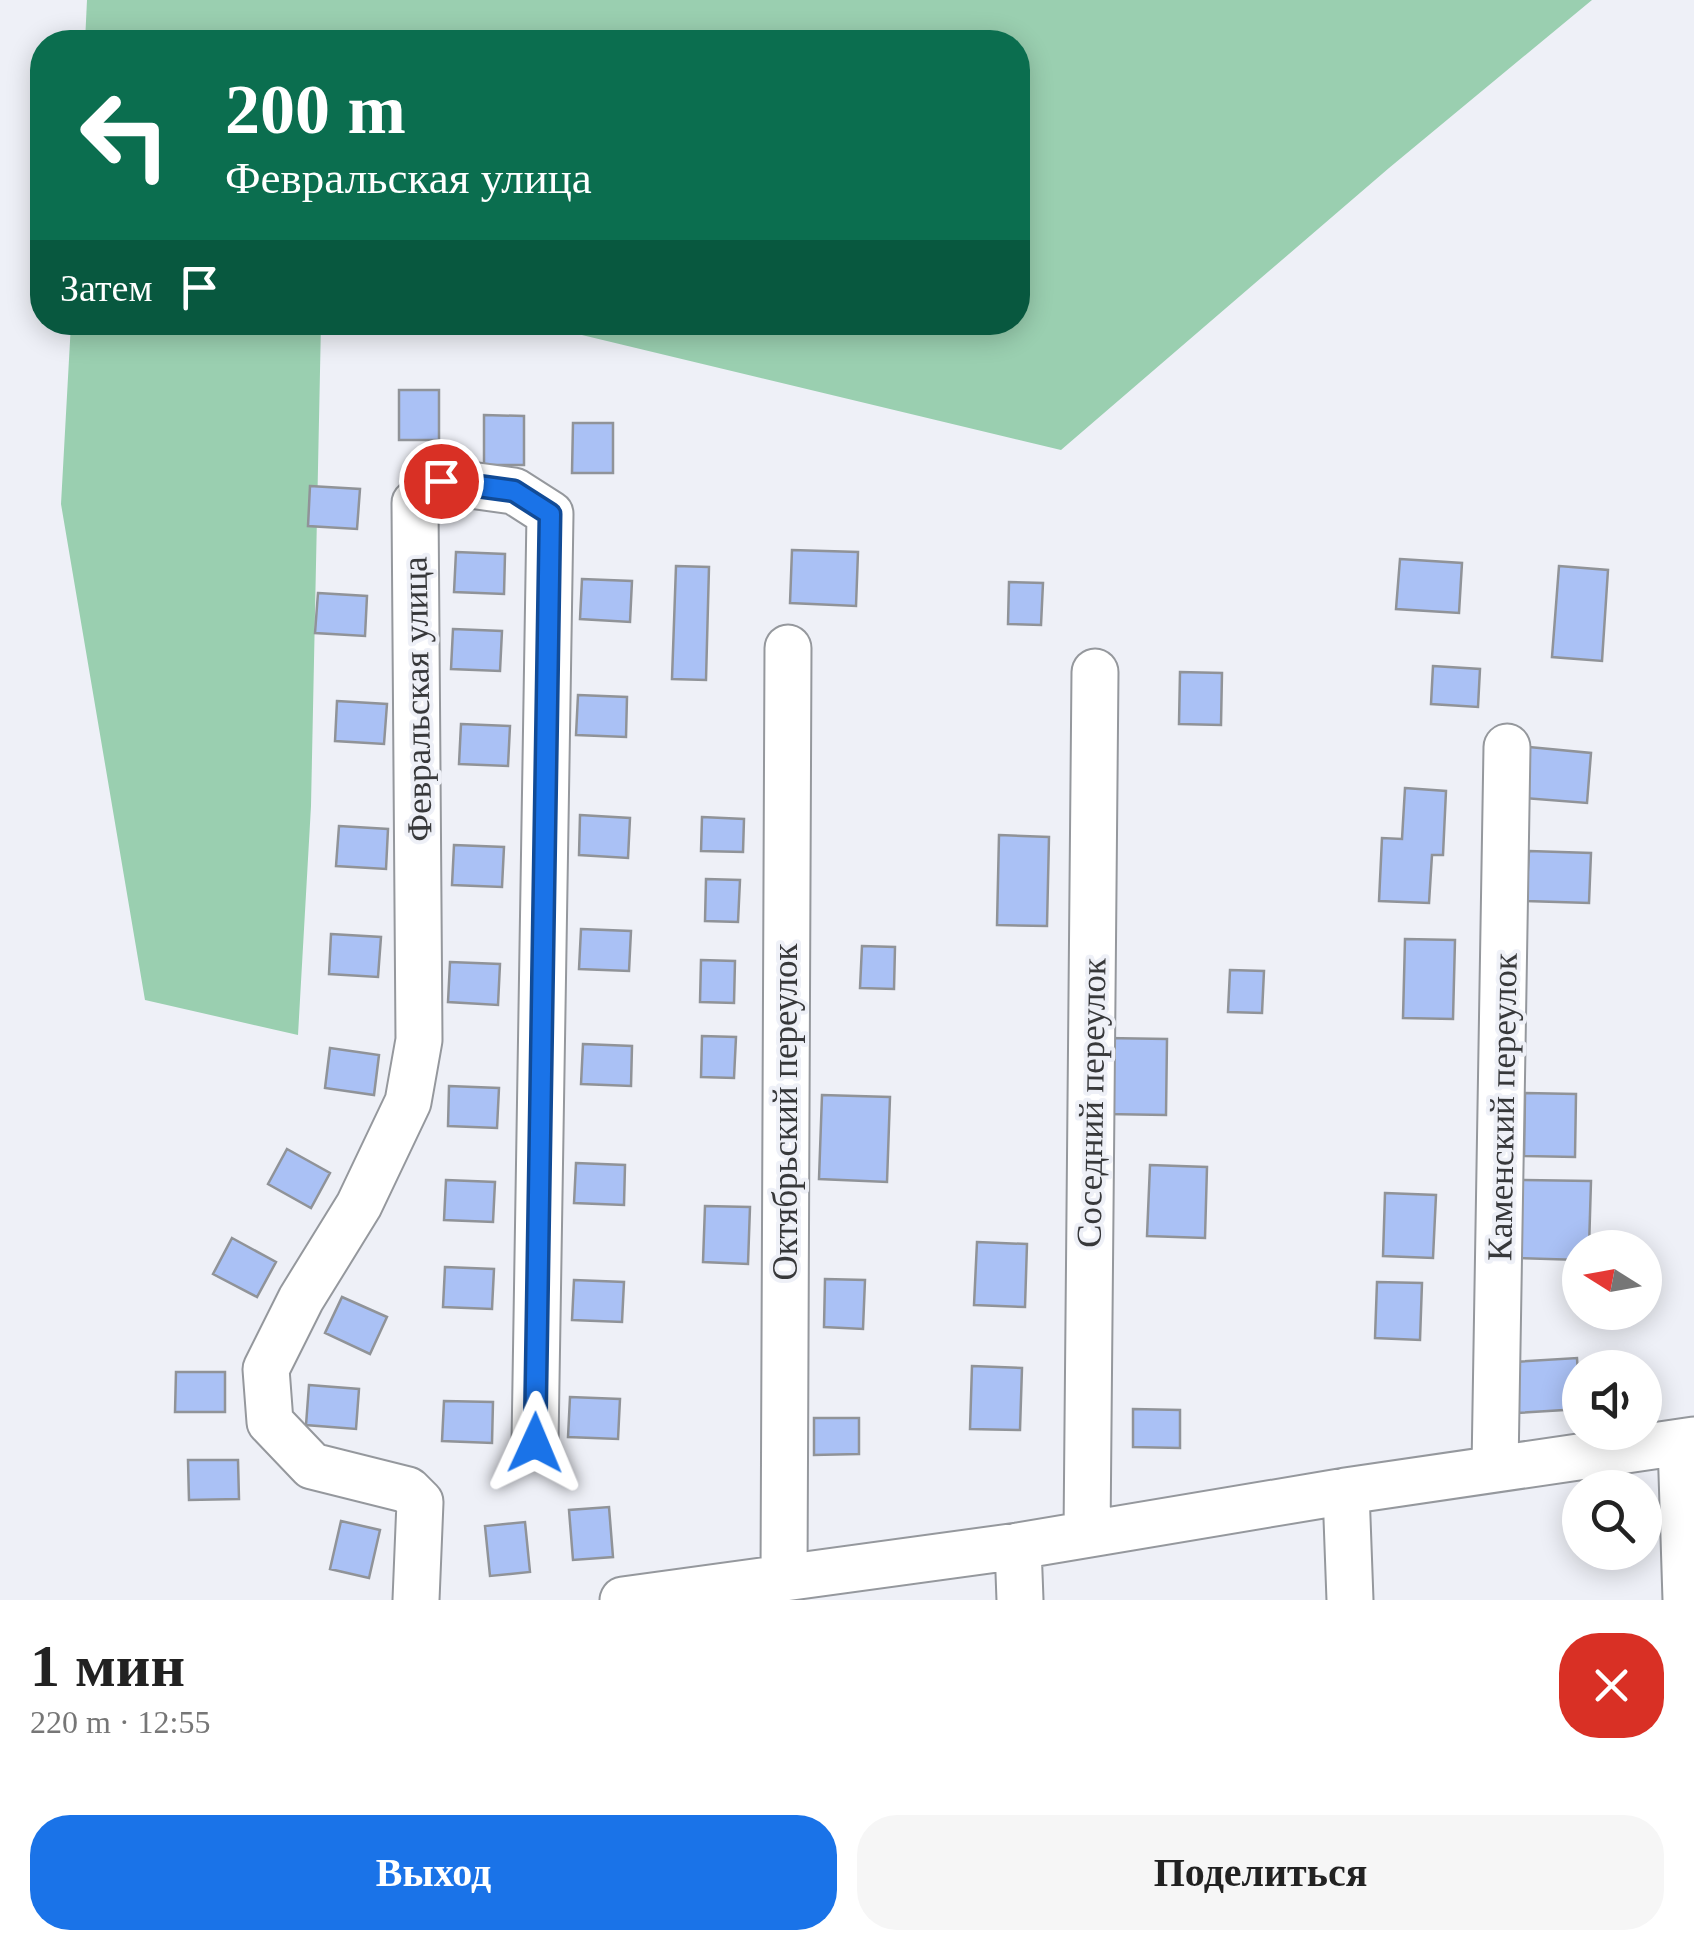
<!DOCTYPE html>
<html lang="ru">
<meta charset="utf-8">
<style>
body{margin:0;font-family:"Times New Roman",serif;background:#f6f6f6;color:#222;height:100vh;display:flex;flex-direction:column;font-size:38px;white-space:nowrap}
*{box-sizing:border-box;margin:0}
p{font-size:32px;color:#767676}
.icon{flex:none;width:55px;height:55px;fill:none;stroke:currentColor;stroke-width:2;stroke-linecap:round;stroke-linejoin:round}
.map{position:relative;height:1600px;overflow:hidden}
.sheet{display:flex;flex-direction:column;background:#fff;flex:1}
.sheet>*{flex:none}
.top-card{position:absolute;left:30px;top:30px;width:1000px;height:305px;border-radius:40px;box-shadow:0 5px 25px #0003;background:#0b6e4f;color:#fff;overflow:hidden}
.needle{width:65px;rotate:281deg}
.controls{position:absolute;left:1562px;top:1230px;display:grid;gap:20px}
.controls a{display:grid;place-items:center;width:100px;height:100px;border-radius:50%;background:#fff;box-shadow:0 5px 25px #0003;font-size:50px}
.pin{position:absolute;display:grid;place-items:center;width:85px;height:85px;color:#fff;margin:-42px;border:5px solid #fff;border-radius:50%;box-shadow:0 2px 10px #0007}
.me{position:absolute;width:110px;margin:-55px;rotate:1deg;stroke-linejoin:round;filter:drop-shadow(0 0 8px #0008)}
.turn{display:flex;align-items:center;gap:35px;height:210px;padding:0 30px;font-size:45px}
.turn .icon{width:130px;height:130px;stroke-width:2.5}
.turn b{display:block;font-size:70px;line-height:85px}
.then{display:flex;align-items:center;height:95px;padding:0 30px;background:#0003;gap:20px;font-size:38px}
.round{display:grid;place-items:center;flex:none;width:105px;height:105px;border-radius:40px;background:#f6f6f6}
.summary{display:flex;align-items:center;justify-content:space-between;height:170px;padding:0 30px}
h1{font-size:60px;font-weight:800;line-height:75px}
.action{display:flex;gap:20px;margin-top:auto;padding:20px 30px}
.action a{flex:1;height:115px;border-radius:40px;background:#1a73e8;color:#fff;font-size:40px;font-weight:800;line-height:115px;text-align:center}
.action a+a{background:#f6f6f6;color:#222}
.map>svg:first-child{display:block}
.green{fill:#9acfb0}
.building{fill:#aac1f5;stroke:#909398;stroke-width:2.5}
.lines{fill:none;stroke-linecap:round;stroke-linejoin:round}
.minor-casing{stroke:#95989d;stroke-width:49}
.minor{stroke:#fff;stroke-width:45}
.route-casing{stroke:#114b97;stroke-width:25}
.route{stroke:#1a73e8;stroke-width:18}
.labels{text-anchor:middle;stroke-width:8;stroke-linejoin:round;paint-order:stroke}
.street-label{font-size:35px;fill:#37383a;stroke:#eef0f7}
</style>
<div class="map">
<svg width="1694" height="1600" viewBox="0 0 1694 1600">
<rect width="100%" height="100%" fill="#eef0f7"/>
<path class="green" d="M 87,0 L 1592,0 L 1389,168 L 1061,450 L 532,323 L 1018,322 L 1018,42 L 85,42 Z
M 71,323 L 321,323 L 311,806 L 298,1035 L 145,1000 L 61,504 Z"/>
<path class="building" d="M 399,390 L 439,390 L 439,440 L 399,440 Z
M 484,415 L 524,416 L 524,465 L 484,465 Z
M 573,423 L 613,423 L 613,473 L 572,473 Z
M 310,486 L 360,489 L 357,529 L 308,526 Z
M 792,550 L 858,552 L 856,606 L 790,603 Z
M 456,552 L 505,554 L 504,594 L 454,592 Z
M 1400,559 L 1462,563 L 1459,613 L 1396,609 Z
M 676,566 L 709,567 L 706,680 L 672,679 Z
M 1559,566 L 1608,570 L 1602,661 L 1552,657 Z
M 582,579 L 632,581 L 630,622 L 580,619 Z
M 1009,582 L 1043,583 L 1041,625 L 1008,624 Z
M 318,593 L 367,596 L 365,636 L 315,633 Z
M 453,629 L 502,631 L 500,671 L 451,669 Z
M 1433,666 L 1480,669 L 1478,707 L 1431,704 Z
M 1180,672 L 1222,673 L 1221,725 L 1179,724 Z
M 578,695 L 627,697 L 626,737 L 576,735 Z
M 337,701 L 387,704 L 384,744 L 335,741 Z
M 461,724 L 510,726 L 508,766 L 459,764 Z
M 1529,747 L 1591,753 L 1587,803 L 1524,798 Z
M 1405,788 L 1446,791 L 1443,855 L 1432,855 L 1429,903 L 1379,901 L 1382,838 L 1402,839 Z
M 580,815 L 630,818 L 628,858 L 579,855 Z
M 702,817 L 744,819 L 743,852 L 701,851 Z
M 339,826 L 388,829 L 386,869 L 336,866 Z
M 999,835 L 1049,837 L 1047,926 L 997,925 Z
M 454,845 L 504,847 L 502,887 L 452,885 Z
M 1529,851 L 1591,853 L 1589,903 L 1526,901 Z
M 706,879 L 740,880 L 738,922 L 705,921 Z
M 581,929 L 631,931 L 629,971 L 579,969 Z
M 331,934 L 381,937 L 378,977 L 329,974 Z
M 1405,939 L 1455,940 L 1453,1019 L 1403,1018 Z
M 862,946 L 895,947 L 894,989 L 860,988 Z
M 701,960 L 735,961 L 734,1003 L 700,1002 Z
M 450,962 L 500,964 L 498,1005 L 448,1002 Z
M 1230,970 L 1264,971 L 1262,1013 L 1228,1012 Z
M 702,1036 L 736,1037 L 734,1078 L 701,1077 Z
M 1106,1038 L 1167,1039 L 1166,1115 L 1105,1114 Z
M 583,1044 L 632,1046 L 631,1086 L 581,1084 Z
M 330,1048 L 379,1055 L 374,1095 L 325,1088 Z
M 449,1086 L 499,1088 L 497,1128 L 448,1126 Z
M 1525,1093 L 1576,1094 L 1575,1157 L 1524,1156 Z
M 822,1095 L 890,1097 L 887,1182 L 819,1179 Z
M 287,1149 L 330,1173 L 311,1208 L 268,1184 Z
M 576,1163 L 625,1165 L 624,1205 L 574,1203 Z
M 1150,1165 L 1207,1167 L 1205,1238 L 1147,1236 Z
M 446,1180 L 495,1182 L 493,1222 L 444,1220 Z
M 1517,1180 L 1591,1181 L 1589,1248 L 1580,1248 L 1580,1260 L 1516,1258 Z
M 1385,1193 L 1436,1195 L 1433,1258 L 1383,1256 Z
M 705,1206 L 750,1207 L 748,1264 L 703,1262 Z
M 232,1238 L 276,1262 L 257,1297 L 213,1274 Z
M 977,1242 L 1027,1244 L 1025,1307 L 974,1305 Z
M 445,1267 L 494,1269 L 492,1309 L 443,1307 Z
M 825,1279 L 865,1280 L 863,1329 L 824,1327 Z
M 574,1280 L 624,1282 L 622,1322 L 572,1320 Z
M 1377,1282 L 1422,1283 L 1420,1340 L 1375,1338 Z
M 342,1297 L 387,1317 L 370,1354 L 325,1333 Z
M 1577,1358 L 1580,1409 L 1517,1413 L 1514,1362 Z
M 972,1366 L 1022,1368 L 1020,1430 L 970,1429 Z
M 176,1372 L 225,1372 L 225,1412 L 175,1412 Z
M 309,1385 L 359,1389 L 356,1429 L 306,1425 Z
M 570,1397 L 620,1399 L 618,1439 L 568,1437 Z
M 444,1401 L 493,1402 L 492,1443 L 442,1441 Z
M 1133,1409 L 1180,1410 L 1180,1448 L 1133,1447 Z
M 814,1418 L 859,1418 L 859,1454 L 814,1455 Z
M 188,1460 L 238,1460 L 239,1499 L 189,1500 Z
M 609,1507 L 613,1557 L 573,1560 L 569,1510 Z
M 341,1521 L 380,1530 L 369,1578 L 330,1569 Z
M 525,1522 L 530,1572 L 490,1576 L 485,1526 Z"/>
<g class="lines">
<defs>
<path id="minor" d="M 1681,1442 L 1686,1600
M 1495,1468 L 1507,747
M 1346,1491 L 1350,1600
M 1087,1534 L 1095,672
M 1018,1546 L 1020,1600
M 784,1577 L 788,648
M 416,1600 L 420,1502 L 408,1490 L 312,1466 L 270,1422 L 266,1369 L 301,1299 L 359,1205 L 408,1102 L 419,1040 L 415,503 L 441,481 L 514,491 L 550,514 L 535,1443
M 623,1600 L 1018,1546 L 1346,1491 L 1694,1440"/>
</defs>
<use href="#minor" class="minor-casing"/>
<use href="#minor" class="minor"/>
</g>
<g class="lines">
<defs>
<path id="route" d="M 441,481 L 514,491 L 550,514 L 535,1443"/>
</defs>
<use href="#route" class="route-casing"/>
<use href="#route" class="route"/>
</g>
<g class="labels">
<g class="street-label">
<text transform="translate(417 699) rotate(-91)" y="12">Февральская улица</text>
<text transform="translate(1091 1103) rotate(-89)" y="12">Соседний переулок</text>
<text transform="translate(1502 1107) rotate(-89)" y="12">Каменский переулок</text>
<text transform="translate(785 1112) rotate(-90)" y="12">Октябрьский переулок</text>
</g>
</g>
</svg>
<div class="controls">
<a><svg class="needle" viewBox="-14 -14 28 28"><path d="M0-13l5 13h-10z" fill="#e53935"/><path d="M0 13l5-13h-10z" fill="#767676"/></svg></a>
<a><svg class="icon" aria-label="sound" viewBox="0 0 24 24"><path d="M4 9h4l5-4v14l-5-4H4zM17 9q2 3 0 6"/></svg></a>
<a><svg class="icon" aria-label="search" viewBox="0 0 24 24"><circle cx="10" cy="10" r="6"/><path d="M15 15l6 6"/></svg></a>
</div>
<div class="pin" style="left:441px;top:481px;background:#d93025"><svg class="icon" aria-label="arrive" viewBox="0 0 24 24"><path d="M6 21V4h12l-3 4 3 4H6"/></svg></div>
<svg class="me" style="left:535px;top:1443px" viewBox="-20 -20 40 40"><path d="M0-17L14 15 0 8-14 15z" fill="#1a73e8" stroke="#fff" stroke-width="4"/></svg>
<div class="top-card">
<div class="turn"><svg class="icon" aria-label="left" viewBox="0 0 24 24"><path d="M17 20v-9H6M10 6l-5 5 5 5"/></svg><div><b>200 m</b>Февральская улица</div></div>
<div class="then">Затем<svg class="icon" aria-label="arrive" viewBox="0 0 24 24"><path d="M6 21V4h12l-3 4 3 4H6"/></svg></div>
</div>
</div>
<section class="sheet">
<div class="summary"><div><h1>1 мин</h1><p>220 m · 12:55</p></div><a class="round" style="background:#d93025;color:#fff"><svg class="icon" aria-label="close" viewBox="0 0 24 24"><path d="M6 6l12 12M18 6L6 18"/></svg></a></div>
<div class="action"><a>Выход</a><a>Поделиться</a></div>
</section>
